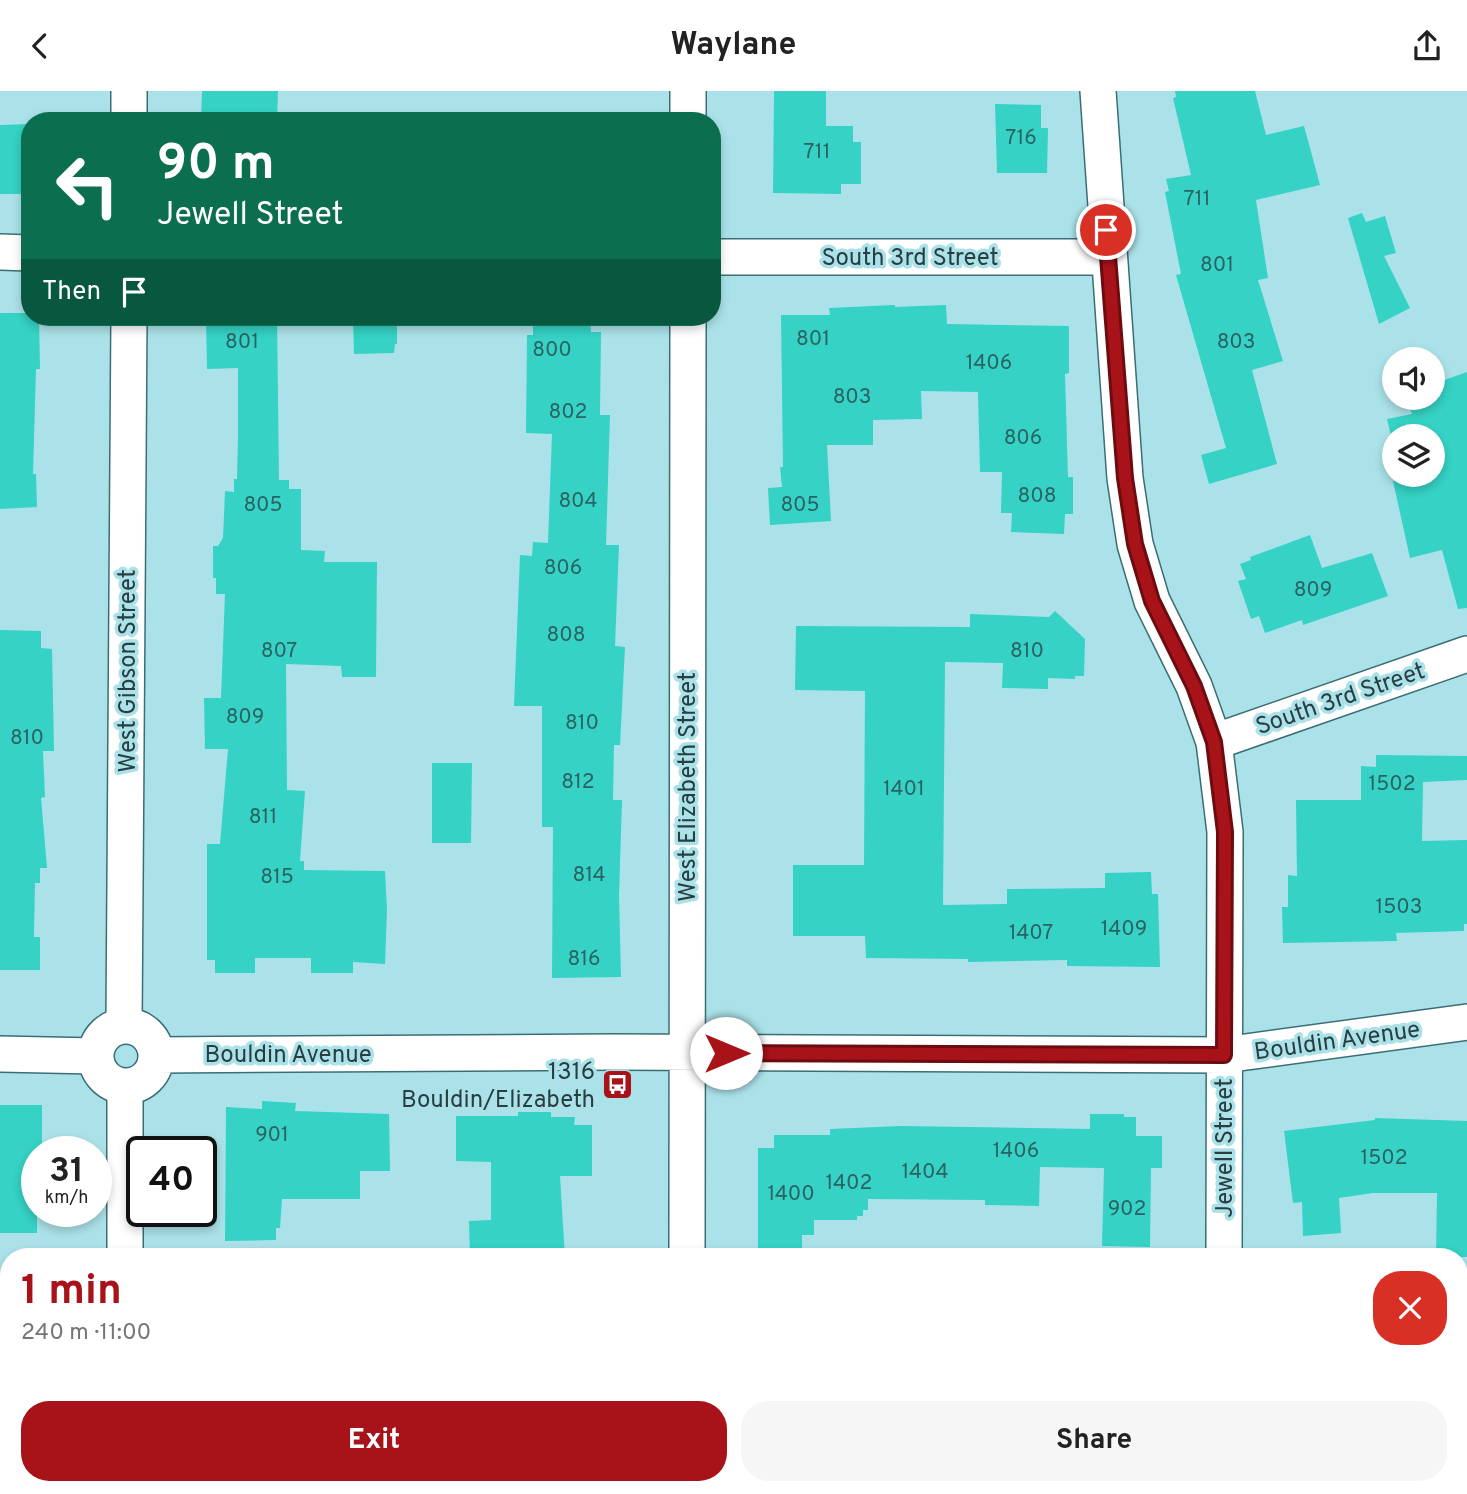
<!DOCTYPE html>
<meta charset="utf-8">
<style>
body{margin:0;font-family:Overpass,sans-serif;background:#f6f6f6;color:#222;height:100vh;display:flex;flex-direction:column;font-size:26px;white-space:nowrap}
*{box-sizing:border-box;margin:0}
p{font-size:23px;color:#767676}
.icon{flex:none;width:38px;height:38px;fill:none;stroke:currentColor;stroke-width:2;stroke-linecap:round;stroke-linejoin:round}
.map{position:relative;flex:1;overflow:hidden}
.drawer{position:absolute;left:0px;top:1157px;width:1468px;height:247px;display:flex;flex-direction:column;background:#fff;border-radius:28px 28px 0 0;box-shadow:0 4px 10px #0003}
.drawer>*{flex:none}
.hud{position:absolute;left:21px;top:21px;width:700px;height:214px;border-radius:28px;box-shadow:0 4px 10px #0003;background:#0b6e4f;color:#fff;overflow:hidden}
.tools{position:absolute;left:1382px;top:256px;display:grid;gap:14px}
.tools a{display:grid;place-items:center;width:63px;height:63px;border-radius:50%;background:#fff;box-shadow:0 4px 10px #0003;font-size:35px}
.speed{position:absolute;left:21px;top:1045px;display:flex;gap:14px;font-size:35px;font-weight:700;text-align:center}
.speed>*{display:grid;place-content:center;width:91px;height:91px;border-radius:50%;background:#fff;box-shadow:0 4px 10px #0003;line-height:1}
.speed small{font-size:18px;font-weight:400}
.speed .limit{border:4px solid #111;border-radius:10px;background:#fff;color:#111}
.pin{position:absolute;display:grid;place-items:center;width:60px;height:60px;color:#fff;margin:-30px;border:4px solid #fff;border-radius:50%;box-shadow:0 2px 7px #0007}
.me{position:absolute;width:77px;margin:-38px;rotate:90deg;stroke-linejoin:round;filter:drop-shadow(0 0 5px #0008)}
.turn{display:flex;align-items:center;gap:24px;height:147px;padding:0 21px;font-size:32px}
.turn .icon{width:91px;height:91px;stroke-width:2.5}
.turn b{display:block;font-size:49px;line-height:60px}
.then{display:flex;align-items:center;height:66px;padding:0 21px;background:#0003;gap:14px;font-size:26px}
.round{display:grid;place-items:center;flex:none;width:74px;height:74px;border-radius:28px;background:#f6f6f6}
.headline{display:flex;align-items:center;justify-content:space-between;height:119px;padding:0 21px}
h1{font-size:42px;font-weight:700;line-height:52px;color:#a81219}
.button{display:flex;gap:14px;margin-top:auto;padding:14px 21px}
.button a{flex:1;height:80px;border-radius:28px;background:#a81219;color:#fff;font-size:28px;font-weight:700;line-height:80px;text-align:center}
.button a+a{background:#f6f6f6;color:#222}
header{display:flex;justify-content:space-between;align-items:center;height:91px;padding:0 21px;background:#fff;font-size:32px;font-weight:700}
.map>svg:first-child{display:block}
.building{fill:#35d2c5}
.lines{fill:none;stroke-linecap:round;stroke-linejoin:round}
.minor-casing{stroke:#3a6e75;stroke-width:38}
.minor{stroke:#fff;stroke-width:35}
.route-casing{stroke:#6d0c10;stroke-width:18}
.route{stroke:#a81219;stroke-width:12}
.labels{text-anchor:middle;stroke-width:7;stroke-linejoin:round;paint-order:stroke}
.number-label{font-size:21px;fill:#2b6362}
.street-label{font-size:24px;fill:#283e41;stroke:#abe2e9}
.poi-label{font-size:24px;fill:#283e41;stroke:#abe2e9;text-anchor:end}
</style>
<header><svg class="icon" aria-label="back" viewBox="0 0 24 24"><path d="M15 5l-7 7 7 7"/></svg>Waylane<svg class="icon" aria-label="share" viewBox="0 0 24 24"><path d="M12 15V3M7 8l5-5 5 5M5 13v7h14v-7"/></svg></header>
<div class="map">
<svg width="1467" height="1403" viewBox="0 0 1467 1403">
<rect width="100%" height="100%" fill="#abe2e9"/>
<path class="building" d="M 202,0 L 278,0 L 277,30 L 201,30 Z
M 774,0 L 826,0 L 826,35 L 853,35 L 853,51 L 861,51 L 861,93 L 841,93 L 841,103 L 773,102 Z
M 1175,0 L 1255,0 L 1266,44 L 1304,35 L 1320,94 L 1256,109 L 1268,187 L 1258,189 L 1283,270 L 1252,279 L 1277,373 L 1209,393 L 1201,364 L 1226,357 L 1176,184 L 1181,183 L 1165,101 L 1169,100 L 1166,88 L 1191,84 L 1173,7 L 1176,6 Z
M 995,13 L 1041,14 L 1041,37 L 1048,37 L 1047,82 L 997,82 Z
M 30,33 L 30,103 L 0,103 L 0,34 Z
M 1362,122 L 1366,131 L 1385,125 L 1396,162 L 1384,165 L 1410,217 L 1379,233 L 1348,127 Z
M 895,214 L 895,216 L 946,214 L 947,233 L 1069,235 L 1069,282 L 1065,283 L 1068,386 L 1073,386 L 1073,423 L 1065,423 L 1064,443 L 1011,441 L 1012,422 L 1001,422 L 1002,381 L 980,381 L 978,301 L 921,300 L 922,328 L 873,329 L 873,354 L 827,354 L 831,430 L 770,434 L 768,397 L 782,396 L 780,376 L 783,376 L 781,224 L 830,224 L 829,217 Z
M 0,222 L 30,222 L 30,226 L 39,226 L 40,278 L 36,278 L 33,383 L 36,383 L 37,416 L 0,418 Z
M 206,226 L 277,226 L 279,389 L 289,389 L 289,398 L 301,398 L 301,459 L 325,460 L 324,471 L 377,471 L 376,586 L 342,586 L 341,575 L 286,573 L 287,699 L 305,700 L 300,770 L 304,770 L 304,779 L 385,780 L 387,818 L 385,873 L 353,871 L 353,882 L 311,882 L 311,867 L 255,867 L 255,882 L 215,882 L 215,869 L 207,869 L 207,753 L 220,753 L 228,658 L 205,658 L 204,607 L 221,607 L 225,503 L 216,503 L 216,487 L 213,487 L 213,455 L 218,455 L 223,447 L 225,400 L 234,401 L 234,388 L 237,388 L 238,345 L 238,277 L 207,278 Z
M 353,226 L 397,226 L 397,253 L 395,253 L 394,262 L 354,263 Z
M 533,226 L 590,226 L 591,241 L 601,241 L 600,324 L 610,324 L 606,454 L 619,454 L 615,555 L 625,556 L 620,654 L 614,654 L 613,709 L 622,709 L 619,805 L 621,886 L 552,887 L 553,736 L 542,736 L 542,615 L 514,615 L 520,464 L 532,465 L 533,451 L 548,452 L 552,343 L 526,342 L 527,244 L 533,244 Z
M 1467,281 L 1467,517 L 1458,518 L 1442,459 L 1410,467 L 1393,390 L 1401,388 L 1400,383 L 1433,383 L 1433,345 L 1395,345 L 1395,362 L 1387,328 L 1412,323 L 1406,306 L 1433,306 L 1433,293 Z
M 1310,444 L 1322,477 L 1372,462 L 1388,505 L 1303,534 L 1302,529 L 1265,542 L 1259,525 L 1251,528 L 1238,490 L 1246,488 L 1240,473 L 1251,469 L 1250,466 Z
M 1055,520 L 1085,548 L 1084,585 L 1075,585 L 1075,588 L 1048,587 L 1048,598 L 1002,597 L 1003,572 L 945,571 L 943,814 L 1007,813 L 1007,798 L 1105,797 L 1105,782 L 1151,781 L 1152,803 L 1158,803 L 1160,876 L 1067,875 L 1067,869 L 968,871 L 968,868 L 866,867 L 865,845 L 793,845 L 793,774 L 864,774 L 865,600 L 795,599 L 796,535 L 970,536 L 970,523 L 1049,526 Z
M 0,539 L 41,540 L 41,557 L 52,558 L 54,660 L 43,660 L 45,706 L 41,707 L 47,777 L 40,777 L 40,792 L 35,792 L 34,846 L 40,846 L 40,879 L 0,879 Z
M 1376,664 L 1467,665 L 1467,689 L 1423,691 L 1422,750 L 1467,749 L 1467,833 L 1464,833 L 1464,840 L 1396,842 L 1397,850 L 1283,852 L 1282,816 L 1288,816 L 1288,784 L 1297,785 L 1296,709 L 1361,709 L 1361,675 L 1376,676 Z
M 432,672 L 472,672 L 471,752 L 432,752 Z
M 262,1010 L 296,1012 L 295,1020 L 389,1023 L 390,1080 L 360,1080 L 360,1108 L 282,1108 L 280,1137 L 276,1137 L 276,1149 L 225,1150 L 226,1016 L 262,1018 Z
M 0,1014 L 42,1014 L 42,1057 L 41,1060 L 37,1060 L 37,1142 L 0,1142 Z
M 518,1021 L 551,1021 L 551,1026 L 575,1026 L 574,1034 L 592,1034 L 592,1085 L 560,1085 L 565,1166 L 470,1166 L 469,1130 L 491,1129 L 491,1071 L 456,1070 L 456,1025 L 518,1025 Z
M 1090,1023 L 1124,1023 L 1124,1026 L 1136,1026 L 1136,1045 L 1162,1045 L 1162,1077 L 1151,1077 L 1150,1156 L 1102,1155 L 1104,1077 L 1040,1076 L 1039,1115 L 985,1114 L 985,1109 L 868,1108 L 868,1119 L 863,1119 L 863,1125 L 857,1125 L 857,1129 L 814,1129 L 814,1144 L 802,1144 L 802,1166 L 758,1166 L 758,1057 L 774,1057 L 774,1044 L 830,1044 L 830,1038 L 901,1035 L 1090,1038 Z
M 1375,1027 L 1467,1030 L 1467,1166 L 1436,1166 L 1437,1102 L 1373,1102 L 1339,1107 L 1341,1142 L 1303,1145 L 1302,1111 L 1293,1112 L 1284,1040 L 1375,1029 Z"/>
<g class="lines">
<defs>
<path id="minor" d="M 129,0 L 129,30
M 1098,0 L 1125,387 L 1135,453 L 1152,510 L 1194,595 L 1214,651 L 1225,741 L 1224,1166
M 688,30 L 688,0
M 0,161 L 30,162
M 712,166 L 1108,166
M 1214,651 L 1467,563
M96 965a30 30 0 1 1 60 0a30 30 0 1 1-60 0Z
M 124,935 L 129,226
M 0,963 L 95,965
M 156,964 L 614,961 L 1224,964 L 1467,931
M 125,995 L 125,1166
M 687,1166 L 688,226
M 125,1403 L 125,1395
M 686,1403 L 686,1395
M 1224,1403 L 1224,1395"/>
</defs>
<use href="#minor" class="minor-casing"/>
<use href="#minor" class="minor"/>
</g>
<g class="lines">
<defs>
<path id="route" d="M 726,962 L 1224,964 L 1225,741 L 1214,651 L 1194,595 L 1152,510 L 1135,453 L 1125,387 L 1106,139"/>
</defs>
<use href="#route" class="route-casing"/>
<use href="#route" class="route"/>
</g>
<defs>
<symbol id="bus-square" viewBox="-11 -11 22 22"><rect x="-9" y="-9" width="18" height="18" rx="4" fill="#a81219" stroke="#abe2e9"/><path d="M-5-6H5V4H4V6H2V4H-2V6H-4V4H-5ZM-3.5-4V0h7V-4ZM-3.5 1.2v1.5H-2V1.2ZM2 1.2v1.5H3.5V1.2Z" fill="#fff"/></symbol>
</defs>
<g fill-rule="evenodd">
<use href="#bus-square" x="600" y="976" width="35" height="35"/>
</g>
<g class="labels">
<g class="number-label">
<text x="1021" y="53">716</text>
<text x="817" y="67">711</text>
<text x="1197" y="114">711</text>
<text x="1217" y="180">801</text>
<text x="813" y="254">801</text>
<text x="242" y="257">801</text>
<text x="1236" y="257">803</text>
<text x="552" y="265">800</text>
<text x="989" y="278">1406</text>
<text x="852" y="312">803</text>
<text x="568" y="327">802</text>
<text x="1023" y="353">806</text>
<text x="1037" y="411">808</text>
<text x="578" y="416">804</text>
<text x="263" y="420">805</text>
<text x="800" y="420">805</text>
<text x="563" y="483">806</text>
<text x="1313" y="505">809</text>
<text x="566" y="550">808</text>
<text x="279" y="566">807</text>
<text x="1027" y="566">810</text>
<text x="245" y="632">809</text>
<text x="582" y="638">810</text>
<text x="27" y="653">810</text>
<text x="578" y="697">812</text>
<text x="1392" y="699">1502</text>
<text x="904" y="704">1401</text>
<text x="263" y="732">811</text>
<text x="589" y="790">814</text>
<text x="277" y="792">815</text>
<text x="1399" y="822">1503</text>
<text x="1124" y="844">1409</text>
<text x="1031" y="848">1407</text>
<text x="584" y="874">816</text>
<text x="272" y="1050">901</text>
<text x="1016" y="1066">1406</text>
<text x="1384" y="1073">1502</text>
<text x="925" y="1087">1404</text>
<text x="849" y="1098">1402</text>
<text x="791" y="1109">1400</text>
<text x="1127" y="1124">902</text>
</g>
<g class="street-label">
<text x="910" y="174">South 3rd Street</text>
<text transform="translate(127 580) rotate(-90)" y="8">West Gibson Street</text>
<text transform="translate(1340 607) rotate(-19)" y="8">South 3rd Street</text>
<text transform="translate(687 696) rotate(-90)" y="8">West Elizabeth Street</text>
<text transform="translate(1337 949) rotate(-8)" y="8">Bouldin Avenue</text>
<text x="288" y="971">Bouldin Avenue</text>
<text transform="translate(1224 1057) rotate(-90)" y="8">Jewell Street</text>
</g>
<g class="poi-label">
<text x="595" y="988">1316<tspan x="595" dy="28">Bouldin/Elizabeth</tspan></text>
</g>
</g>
</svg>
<div class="tools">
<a><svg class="icon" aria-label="sound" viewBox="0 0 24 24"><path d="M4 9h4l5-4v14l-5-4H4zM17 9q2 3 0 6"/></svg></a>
<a><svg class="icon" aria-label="layers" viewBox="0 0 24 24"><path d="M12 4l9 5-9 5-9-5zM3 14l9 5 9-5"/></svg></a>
</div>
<div class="speed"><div>31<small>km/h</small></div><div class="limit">40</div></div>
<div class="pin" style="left:1106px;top:139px;background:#d93025"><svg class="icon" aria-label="arrive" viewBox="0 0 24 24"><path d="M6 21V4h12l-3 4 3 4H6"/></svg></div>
<svg class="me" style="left:726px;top:962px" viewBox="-20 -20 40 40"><circle r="19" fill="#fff"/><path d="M0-13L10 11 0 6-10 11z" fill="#a81219"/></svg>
<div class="hud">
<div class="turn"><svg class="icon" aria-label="left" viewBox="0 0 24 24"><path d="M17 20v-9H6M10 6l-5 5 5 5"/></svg><div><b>90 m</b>Jewell Street</div></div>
<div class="then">Then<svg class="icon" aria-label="arrive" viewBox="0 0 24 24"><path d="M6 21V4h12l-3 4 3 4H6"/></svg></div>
</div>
<section class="drawer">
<div class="headline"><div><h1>1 min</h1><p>240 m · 11:00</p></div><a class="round" style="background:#d93025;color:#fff"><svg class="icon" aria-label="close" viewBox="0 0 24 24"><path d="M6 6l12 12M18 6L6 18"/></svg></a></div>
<div class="button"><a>Exit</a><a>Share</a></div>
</section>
</div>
